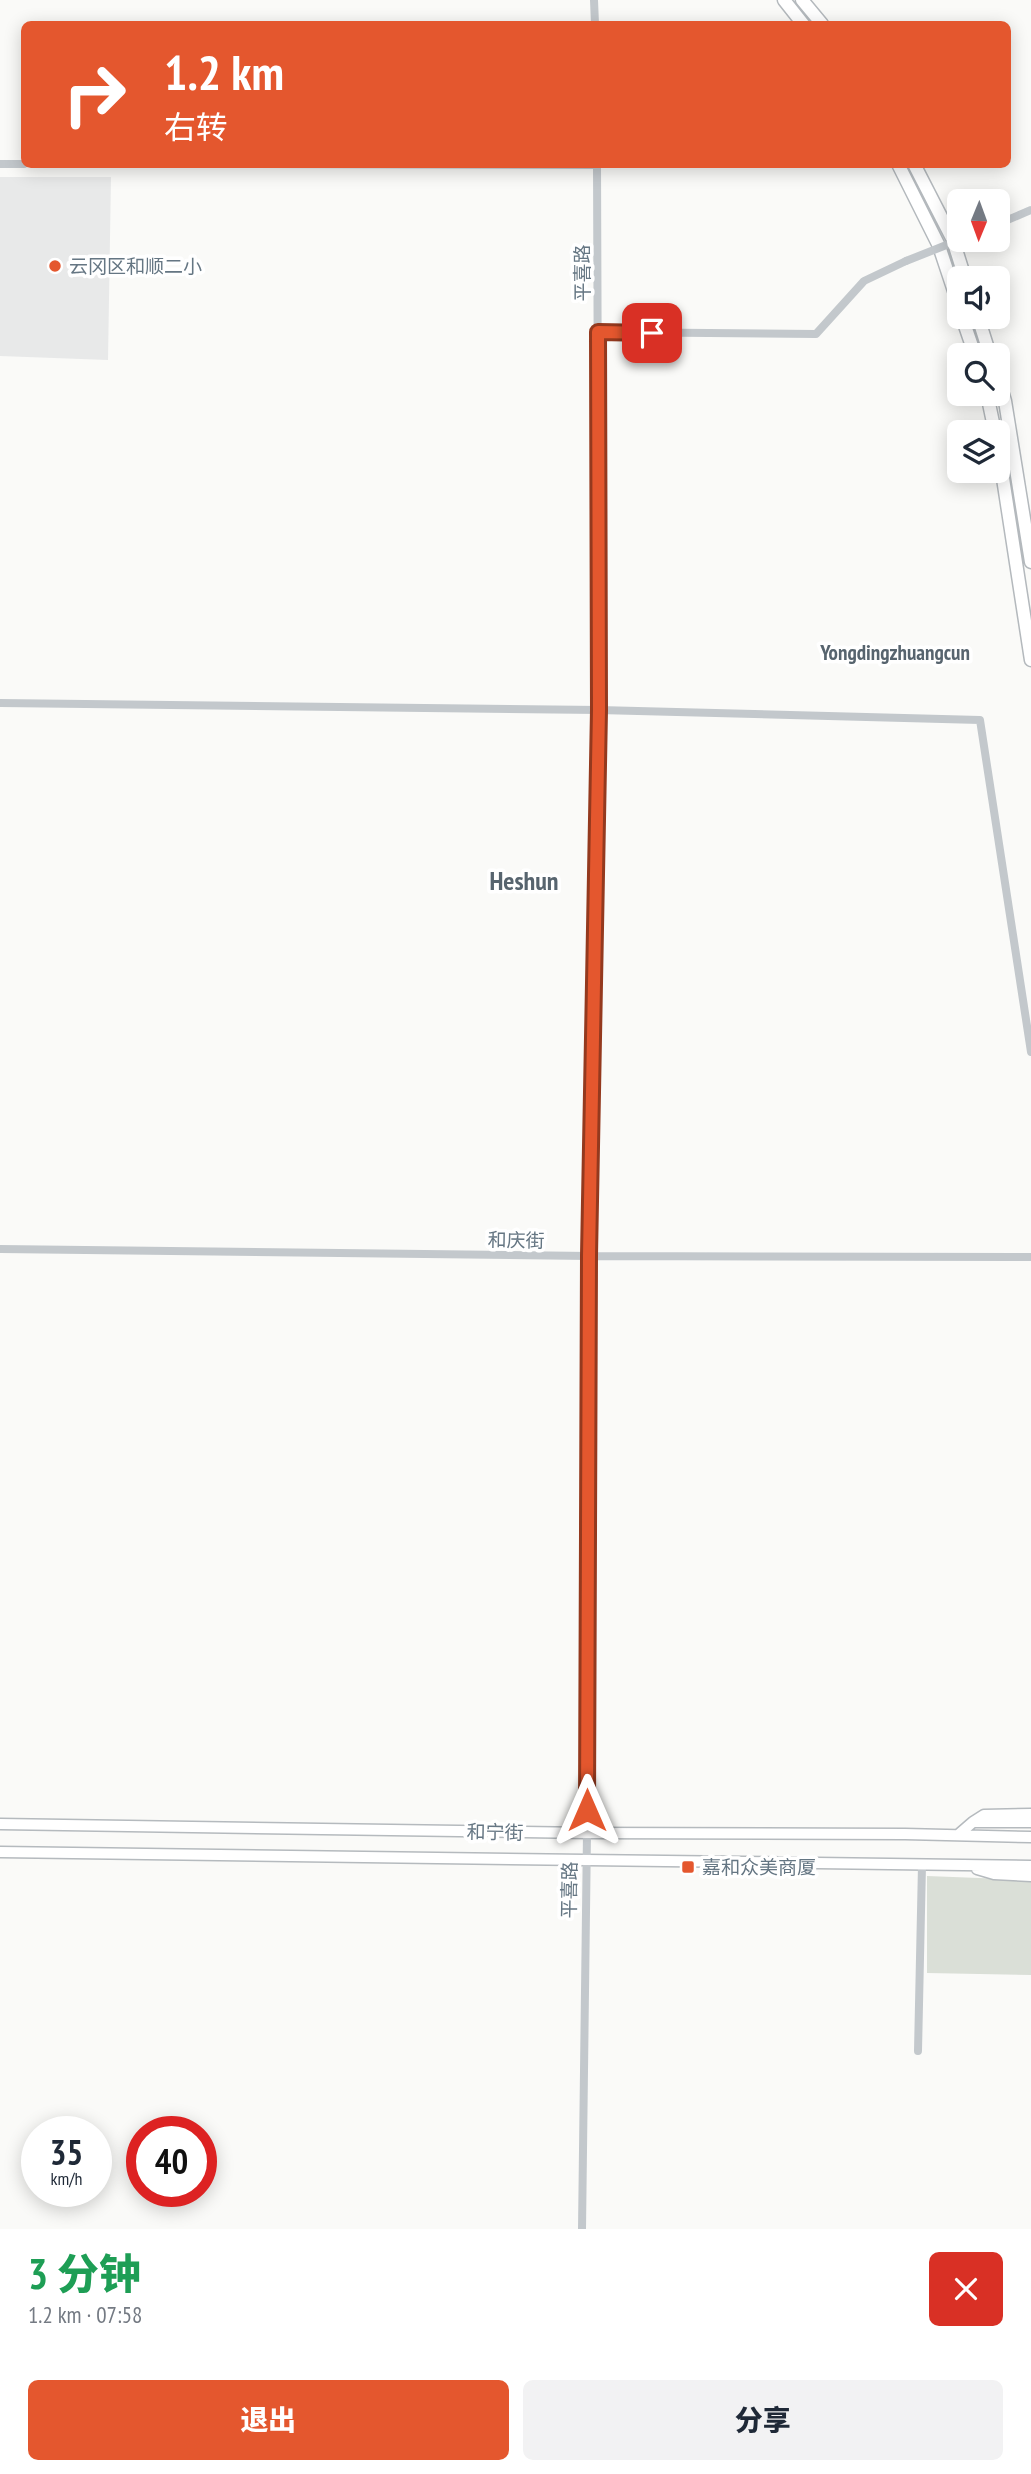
<!DOCTYPE html>
<html lang="zh">
<meta charset="utf-8">
<style>
body{margin:0;font-family:"PT Sans Narrow","Noto Sans SC",sans-serif;background:#f2f2f3;color:#1f2937;height:100vh;display:flex;flex-direction:column;font-size:26px;white-space:nowrap}
*{box-sizing:border-box;margin:0}
p{font-size:23px;color:#747a83}
.icon{flex:none;width:38px;height:38px;fill:none;stroke:currentColor;stroke-width:2;stroke-linecap:round;stroke-linejoin:round}
.map{position:relative;height:2229px;overflow:hidden}
.details{display:flex;flex-direction:column;background:#fff;flex:1}
.details>*{flex:none}
.banner{position:absolute;left:21px;top:21px;width:990px;height:147px;border-radius:10px;box-shadow:0 4px 18px #0003;background:#e4572e;color:#fff;overflow:hidden}
.needle{width:46px;rotate:181deg}
.tools{position:absolute;left:947px;top:189px;display:grid;gap:14px}
.tools a{display:grid;place-items:center;width:63px;height:63px;border-radius:10px;background:#fff;box-shadow:0 4px 18px #0003;font-size:35px}
.speed{position:absolute;left:21px;top:2116px;display:flex;gap:14px;font-size:35px;font-weight:700;text-align:center}
.speed>*{display:grid;place-content:center;width:91px;height:91px;border-radius:50%;background:#fff;box-shadow:0 4px 18px #0003;line-height:1}
.speed small{font-size:18px;font-weight:400}
.speed .limit{border:10px solid #d22;background:#fff;color:#111}
.pin{position:absolute;display:grid;place-items:center;width:60px;height:60px;color:#fff;margin:-30px;border-radius:14px;box-shadow:0 4px 10px #0006}
.me{position:absolute;width:77px;margin:-38px;rotate:0deg;stroke-linejoin:round;filter:drop-shadow(0 0 5px #0008)}
.turn{display:flex;align-items:center;gap:24px;height:147px;padding:0 28px;font-size:32px}
.turn .icon{width:91px;height:91px;stroke-width:2.5}
.turn b{display:block;font-size:49px;line-height:60px}
.round{display:grid;place-items:center;flex:none;width:74px;height:74px;border-radius:10px;background:#f2f2f3}
.overview{display:flex;align-items:center;justify-content:space-between;height:119px;padding:0 28px}
h1{font-size:42px;font-weight:800;line-height:52px;color:#1e9e55}
.primary-button{display:flex;gap:14px;margin-top:auto;padding:14px 28px}
.primary-button a{flex:1;height:80px;border-radius:10px;background:#e4572e;color:#fff;font-size:28px;font-weight:800;line-height:80px;text-align:center}
.primary-button a+a{background:#f2f2f3;color:#1f2937}
.map>svg:first-child{display:block}
.built{fill:#e8e9e9}
.green{fill:#dadfd7}
.lines{fill:none;stroke-linecap:round;stroke-linejoin:round}
.major-casing{stroke:#b5babe;stroke-width:13}
.highway-casing{stroke:#b4b9bd;stroke-width:15}
.minor{stroke:#c3c8cc;stroke-width:8}
.major{stroke:#fff;stroke-width:10}
.highway{stroke:#fff;stroke-width:12}
.minor-bridge{stroke:#c3c8cc;stroke-width:8}
.route-casing{stroke:#94391e;stroke-width:18}
.route{stroke:#e4572e;stroke-width:12}
.poi-dot{fill:#e4572e;stroke:#fff;stroke-width:2.5}
.labels{text-anchor:middle;stroke-width:7;stroke-linejoin:round;paint-order:stroke}
.poi-label{font-size:19px;fill:#657683;stroke:#fff;text-anchor:start}
.street-label{font-size:19px;fill:#657683;stroke:#fff}
.neighbourhood-label{font-size:21px;font-weight:bold;fill:#57646e;stroke:#fff}
.district-label{font-size:26px;font-weight:bold;fill:#57646e;stroke:#fff}
</style>
<div class="map">
<svg width="1031" height="2229" viewBox="0 0 1031 2229">
<rect width="100%" height="100%" fill="#fafaf8"/>
<path class="built" d="M 0,177 L 111,177 L 108,360 L 0,356 Z"/>
<path class="green" d="M 927,1876 L 1031,1880 L 1031,1975 L 927,1973 Z"/>
<g class="lines">
<defs>
<path id="major" d="M 973,1822 L 984,1815 L 1031,1814
M 0,1824 L 587,1833 L 905,1834 L 1031,1837
M 958,1835 L 973,1822 L 1031,1822
M 0,1852 L 1031,1866
M 977,1869 L 994,1874 L 1031,1876"/>
<path id="highway" d="M 784,0 L 803,24
M 802,0 L 822,24
M 898,164 L 939,246 L 959,306
M 914,164 L 953,240 L 965,278
M 962,317 L 975,355
M 978,317 L 990,355
M 998,378 L 1005,401 L 1031,562
M 987,394 L 995,432
M 998,446 L 1031,660"/>
</defs>
<use href="#major" class="major-casing"/>
<use href="#highway" class="highway-casing"/>
<path class="minor" d="M 594,0 L 595,24
M 0,164 L 24,164
M 228,164 L 597,165
M 998,224 L 1031,210
M 598,332 L 816,334 L 864,281 L 906,261
M 0,703 L 599,710 L 980,720 L 1031,1052
M 0,1249 L 589,1256 L 1031,1257
M 918,2051 L 922,1865
M 582,2229 L 587,1833 L 589,1256 L 599,710 L 597,164"/>
<use href="#major" class="major"/>
<use href="#highway" class="highway"/>
<path class="minor-bridge" d="M 906,261 L 959,240"/>
</g>
<g class="lines">
<defs>
<path id="route" d="M 587,1810 L 589,1256 L 599,710 L 598,332 L 652,333"/>
</defs>
<use href="#route" class="route-casing"/>
<use href="#route" class="route"/>
</g>
<g class="poi-dot">
<circle cx="55" cy="266" r="7"/>
<rect x="681" y="1860" width="14" height="14" rx="3.5"/>
</g>
<g class="labels">
<g class="poi-label">
<text x="69" y="273">云冈区和顺二小</text>
<text x="702" y="1874">嘉和众美商厦</text>
</g>
<g class="street-label">
<text transform="translate(582 273) rotate(-90)" y="7">平喜路</text>
<text transform="translate(516 1240) rotate(1)" y="7">和庆街</text>
<text transform="translate(495 1832) rotate(1)" y="7">和宁街</text>
<text transform="translate(569 1890) rotate(-89)" y="7">平喜路</text>
</g>
<g class="neighbourhood-label">
<text x="895" y="660">Yongdingzhuangcun</text>
</g>
<g class="district-label">
<text x="524" y="890">Heshun</text>
</g>
</g>
</svg>
<div class="tools">
<a><svg class="needle" viewBox="-14 -14 28 28"><path d="M0-13l5 13h-10z" fill="#e53935"/><path d="M0 13l5-13h-10z" fill="#747a83"/></svg></a>
<a><svg class="icon" aria-label="sound" viewBox="0 0 24 24"><path d="M4 9h4l5-4v14l-5-4H4zM17 9q2 3 0 6"/></svg></a>
<a><svg class="icon" aria-label="search" viewBox="0 0 24 24"><circle cx="10" cy="10" r="6"/><path d="M15 15l6 6"/></svg></a>
<a><svg class="icon" aria-label="layers" viewBox="0 0 24 24"><path d="M12 4l9 5-9 5-9-5zM3 14l9 5 9-5"/></svg></a>
</div>
<div class="speed"><div>35<small>km/h</small></div><div class="limit">40</div></div>
<div class="pin" style="left:652px;top:333px;background:#d93025"><svg class="icon" aria-label="arrive" viewBox="0 0 24 24"><path d="M6 21V4h12l-3 4 3 4H6"/></svg></div>
<svg class="me" style="left:587px;top:1810px" viewBox="-20 -20 40 40"><path d="M0-17L14 15 0 8-14 15z" fill="#e4572e" stroke="#fff" stroke-width="4"/></svg>
<div class="banner">
<div class="turn"><svg class="icon" aria-label="right" viewBox="0 0 24 24"><path d="M7 20v-9h11M14 6l5 5-5 5"/></svg><div><b>1.2 km</b>右转</div></div>
</div>
</div>
<section class="details">
<div class="overview"><div><h1>3 分钟</h1><p>1.2 km · 07:58</p></div><a class="round" style="background:#d93025;color:#fff"><svg class="icon" aria-label="close" viewBox="0 0 24 24"><path d="M6 6l12 12M18 6L6 18"/></svg></a></div>
<div class="primary-button"><a>退出</a><a>分享</a></div>
</section>
